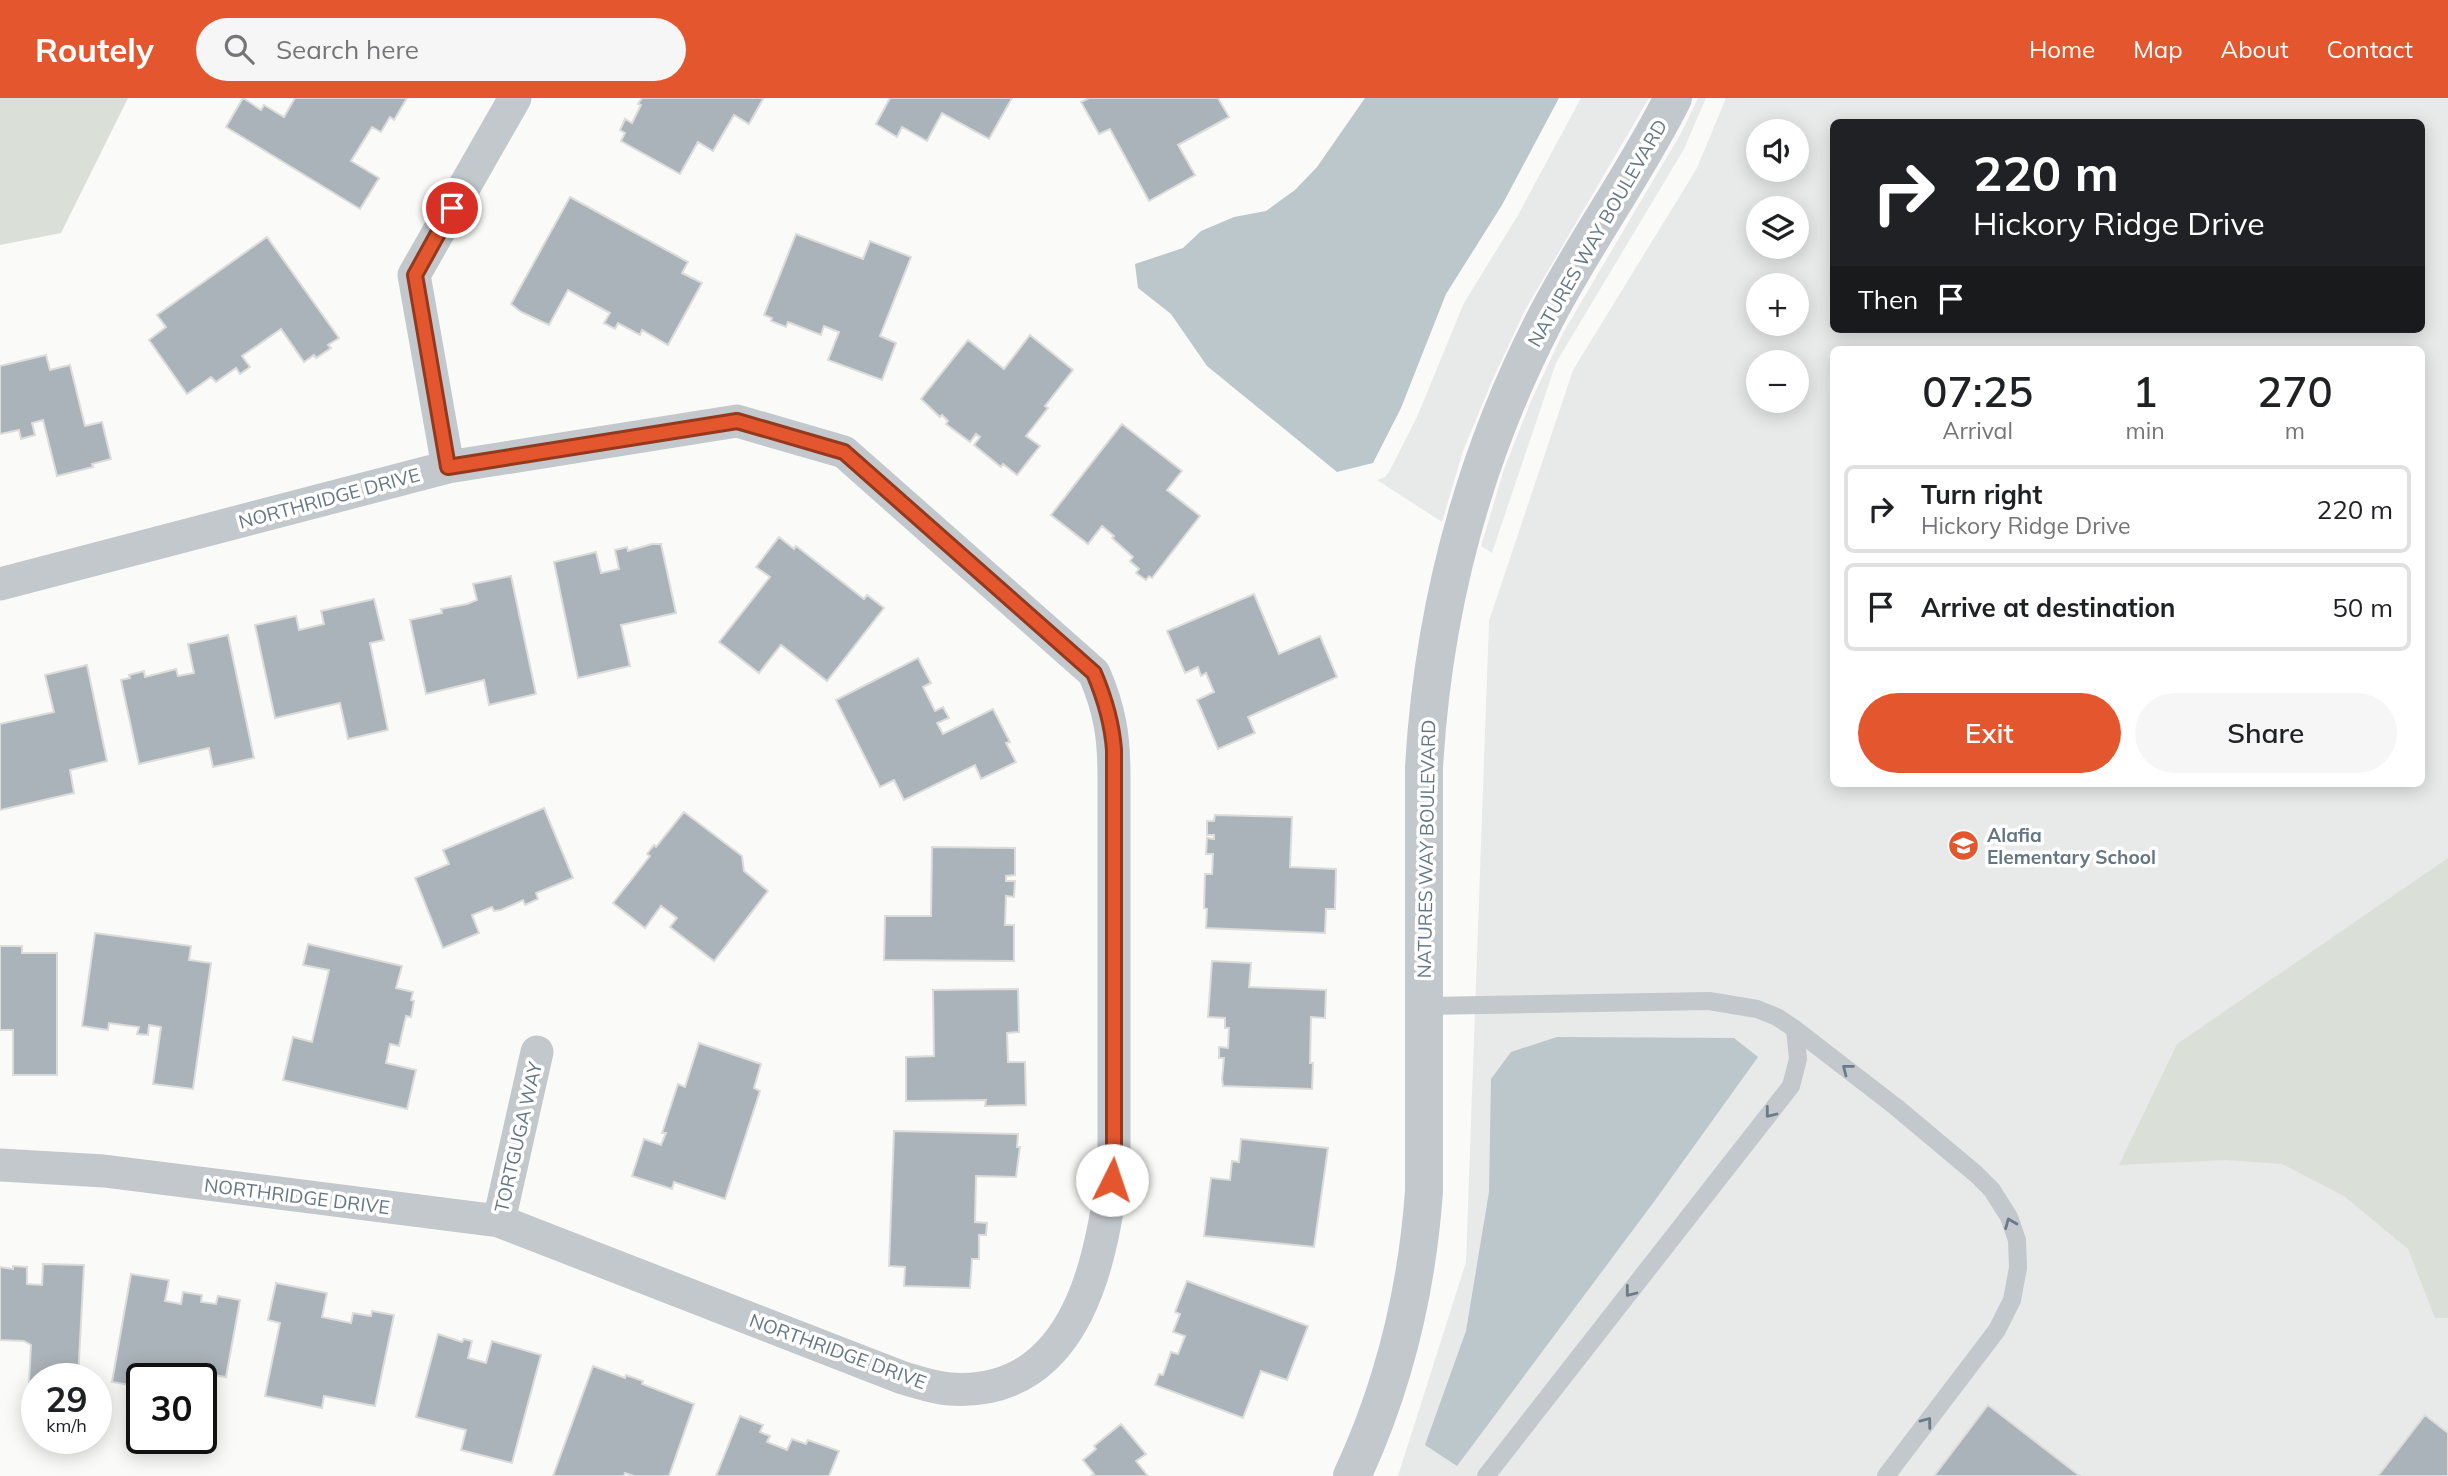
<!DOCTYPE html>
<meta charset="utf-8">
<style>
body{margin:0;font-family:Mulish,sans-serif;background:#f6f6f6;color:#202124;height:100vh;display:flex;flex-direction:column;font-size:26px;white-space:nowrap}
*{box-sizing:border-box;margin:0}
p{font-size:23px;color:#757577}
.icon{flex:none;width:38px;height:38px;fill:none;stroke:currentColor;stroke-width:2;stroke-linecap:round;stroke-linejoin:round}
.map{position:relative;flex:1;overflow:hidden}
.side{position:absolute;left:1830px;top:248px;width:595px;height:441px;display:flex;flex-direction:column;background:#fff;border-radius:10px;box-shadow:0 4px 18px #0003}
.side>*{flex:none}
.banner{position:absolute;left:1830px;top:21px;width:595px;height:214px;border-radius:10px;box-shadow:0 4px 18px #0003;background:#202124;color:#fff;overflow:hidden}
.fabs{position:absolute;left:1746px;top:21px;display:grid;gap:14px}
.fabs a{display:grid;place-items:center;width:63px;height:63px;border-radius:50%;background:#fff;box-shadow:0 4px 18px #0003;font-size:35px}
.speed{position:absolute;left:21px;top:1265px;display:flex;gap:14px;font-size:35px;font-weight:700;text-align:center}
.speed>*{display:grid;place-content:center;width:91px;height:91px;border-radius:50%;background:#fff;box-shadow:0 4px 18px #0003;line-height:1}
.speed small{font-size:18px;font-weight:400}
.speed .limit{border:4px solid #111;border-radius:10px;background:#fff;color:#111}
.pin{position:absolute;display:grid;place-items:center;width:60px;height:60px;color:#fff;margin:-30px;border:4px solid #fff;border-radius:50%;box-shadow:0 2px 7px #0007}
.me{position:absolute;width:77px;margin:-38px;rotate:4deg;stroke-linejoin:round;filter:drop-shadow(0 0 5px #0008)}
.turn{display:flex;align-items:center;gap:24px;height:147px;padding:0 28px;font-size:32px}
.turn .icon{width:91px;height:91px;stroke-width:2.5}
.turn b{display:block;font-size:49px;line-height:60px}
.then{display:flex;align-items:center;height:66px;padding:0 28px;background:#0003;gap:14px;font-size:26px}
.eta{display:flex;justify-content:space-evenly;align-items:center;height:119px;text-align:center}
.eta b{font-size:42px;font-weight:600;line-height:49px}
.action{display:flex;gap:14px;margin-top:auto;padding:14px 28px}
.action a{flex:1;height:80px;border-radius:42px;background:#e4572e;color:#fff;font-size:28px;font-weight:600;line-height:80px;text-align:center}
.action a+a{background:#f6f6f6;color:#202124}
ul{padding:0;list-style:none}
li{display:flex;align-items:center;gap:21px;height:88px;margin:0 14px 10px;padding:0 14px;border:4px solid #e0e0e0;border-radius:10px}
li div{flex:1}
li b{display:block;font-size:26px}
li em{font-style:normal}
header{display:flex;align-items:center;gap:42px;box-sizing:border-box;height:98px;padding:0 35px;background:#e4572e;color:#fff}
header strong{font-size:33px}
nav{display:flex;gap:38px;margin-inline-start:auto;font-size:24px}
.search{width:490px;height:63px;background:#f6f6f6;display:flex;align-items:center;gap:18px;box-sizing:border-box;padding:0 24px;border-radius:38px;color:#757577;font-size:26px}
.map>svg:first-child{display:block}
.built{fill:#e8e9e9;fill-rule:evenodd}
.green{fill:#dadfd7}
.water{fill:#bbc7cb}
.building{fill:#aab3b9;stroke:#dcdcda;stroke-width:2}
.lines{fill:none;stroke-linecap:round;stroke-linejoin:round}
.service{stroke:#c3c8cc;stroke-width:18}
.minor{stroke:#c3c8cc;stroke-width:33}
.tertiary{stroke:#c3c8cc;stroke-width:38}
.oneway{stroke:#6a7a87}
.route-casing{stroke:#94391e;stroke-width:18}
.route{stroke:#e4572e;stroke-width:12}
.labels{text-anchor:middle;stroke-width:7;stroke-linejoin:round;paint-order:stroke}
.street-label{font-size:19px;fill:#657683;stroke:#fff}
.poi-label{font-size:19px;font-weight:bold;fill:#657683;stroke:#fff;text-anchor:start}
</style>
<header>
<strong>Routely</strong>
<div class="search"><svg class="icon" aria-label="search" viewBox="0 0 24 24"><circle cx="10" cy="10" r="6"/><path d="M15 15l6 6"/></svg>Search here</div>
<nav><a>Home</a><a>Map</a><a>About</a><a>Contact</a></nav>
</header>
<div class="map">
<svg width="2448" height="1378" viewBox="0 0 2448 1378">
<rect width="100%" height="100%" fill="#fafaf8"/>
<path class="built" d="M 1581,0 L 1649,0 L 1525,212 L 1492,283 L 1463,353 L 1442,424 L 1377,382 L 1385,379 L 1389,374 L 1417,319 L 1464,205 L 1518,117 Z
M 1698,0 L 1706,0 L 1684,51 L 1556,265 L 1492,455 L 1481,448 L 1504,371 L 1531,303 L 1563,235 L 1681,35 Z
M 1726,0 L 2448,0 L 2448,1378 L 1398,1378 L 1466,1164 L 1489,523 L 1573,272 L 1697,70 ZM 1834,24 L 2422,24 L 2422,231 L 1834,231 ZM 1759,33 L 1797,33 L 1797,72 L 1759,72 ZM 1759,110 L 1797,110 L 1797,149 L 1759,149 ZM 1759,187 L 1797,187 L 1797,226 L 1759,226 ZM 1834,252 L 2422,252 L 2422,686 L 1834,686 ZM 1759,264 L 1797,264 L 1797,303 L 1759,303 Z"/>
<path class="green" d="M 0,0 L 128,0 L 61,135 L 0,147 Z
M 2448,760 L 2448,1220 L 2435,1220 L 2408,1151 L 2344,1098 L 2282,1066 L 2226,1062 L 2119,1067 L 2177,946 Z"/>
<path class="water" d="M 1365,0 L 1559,0 L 1502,107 L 1446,196 L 1401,310 L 1373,365 L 1337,374 L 1207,268 L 1171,216 L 1138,190 L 1135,166 L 1183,150 L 1201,133 L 1234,119 L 1266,113 L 1295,92 L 1317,69 Z
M 1557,939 L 1734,940 L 1758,959 L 1656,1101 L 1457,1368 L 1425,1347 L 1466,1233 L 1489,1094 L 1491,981 L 1511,954 Z"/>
<path class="building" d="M 243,0 L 261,12 L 264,7 L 284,19 L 295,0 L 407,0 L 394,22 L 390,19 L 381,34 L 372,29 L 351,63 L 379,80 L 360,111 L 226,29 Z
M 642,0 L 761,0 L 763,1 L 749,26 L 734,17 L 713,53 L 698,44 L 680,76 L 621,43 L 625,35 L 620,32 L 625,21 L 632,25 L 641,7 L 638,6 Z
M 890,0 L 1012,0 L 989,41 L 942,15 L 927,43 L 902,29 L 897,39 L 876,26 Z
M 1089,0 L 1218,0 L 1229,19 L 1178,47 L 1195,77 L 1149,103 L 1110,31 L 1099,36 L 1081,4 Z
M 570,99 L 688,164 L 682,175 L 702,185 L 668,247 L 642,232 L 640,237 L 618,225 L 615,231 L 604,225 L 610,215 L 568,192 L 549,227 L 521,214 L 511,206 Z
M 796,136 L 863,161 L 870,143 L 911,159 L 880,238 L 896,245 L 882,282 L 828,262 L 839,234 L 824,228 L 821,237 L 788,224 L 786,229 L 771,223 L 772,220 L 764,217 Z
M 267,139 L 339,240 L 328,247 L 331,250 L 316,260 L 314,257 L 304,264 L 281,231 L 242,258 L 250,269 L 240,276 L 236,270 L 216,284 L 211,279 L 187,296 L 149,242 L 166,229 L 157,217 Z
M 1030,237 L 1073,272 L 1045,308 L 1048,310 L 1026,338 L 1040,348 L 1017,377 L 1003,366 L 1001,369 L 974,347 L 980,339 L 976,336 L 970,344 L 946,326 L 948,323 L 942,317 L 940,319 L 921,301 L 968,242 L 1004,271 Z
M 46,257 L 50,272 L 70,267 L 85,328 L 102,324 L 111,361 L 92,366 L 93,369 L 57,378 L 43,322 L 32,325 L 35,337 L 21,341 L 19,332 L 0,336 L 0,268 Z
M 1122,326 L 1182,373 L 1167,392 L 1200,418 L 1152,480 L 1149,478 L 1146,482 L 1136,475 L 1139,471 L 1130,463 L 1133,459 L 1112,440 L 1114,438 L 1102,428 L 1088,446 L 1051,417 Z
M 779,439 L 794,451 L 796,448 L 864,501 L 867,497 L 884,510 L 827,583 L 781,547 L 759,575 L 719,544 L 770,479 L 756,469 Z
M 652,446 L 661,446 L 676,515 L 621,527 L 630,568 L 578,580 L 554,464 L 596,454 L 601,475 L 619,471 L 615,452 L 627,449 L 628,453 Z
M 511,478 L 536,596 L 489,607 L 484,582 L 426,596 L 410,522 L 442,515 L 441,511 L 467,506 L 477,502 L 473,486 Z
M 1254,496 L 1279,556 L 1320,538 L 1337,579 L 1248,619 L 1255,635 L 1218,651 L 1197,602 L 1214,594 L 1206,575 L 1201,578 L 1198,569 L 1185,575 L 1167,533 Z
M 374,501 L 384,542 L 370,545 L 388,632 L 348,641 L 340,605 L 275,620 L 255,527 L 296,518 L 299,532 L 324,526 L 321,513 Z
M 228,537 L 254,660 L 213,669 L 209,650 L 139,666 L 121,582 L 130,580 L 129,577 L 144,573 L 145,579 L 176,571 L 178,578 L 194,575 L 188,546 Z
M 918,560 L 931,585 L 923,589 L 935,613 L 943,609 L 949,620 L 937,625 L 943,636 L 993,611 L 1010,644 L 1006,645 L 1016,664 L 981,681 L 975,667 L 904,702 L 894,682 L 880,689 L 836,602 Z
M 87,567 L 107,663 L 70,672 L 74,695 L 0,712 L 0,626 L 54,614 L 45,577 Z
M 544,710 L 573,780 L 536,795 L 538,801 L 525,807 L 523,802 L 501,812 L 494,813 L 492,809 L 472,817 L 479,835 L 443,850 L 415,780 L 449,766 L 443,752 Z
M 684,714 L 742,758 L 744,773 L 768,793 L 714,863 L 670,829 L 677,820 L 661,808 L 645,830 L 613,805 L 650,758 L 647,756 L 654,747 L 656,749 Z
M 1215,717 L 1292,719 L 1290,769 L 1336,771 L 1335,811 L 1326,811 L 1325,835 L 1206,830 L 1207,811 L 1204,810 L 1205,776 L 1212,776 L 1213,756 L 1206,756 L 1207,740 L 1214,741 L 1214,737 L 1207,737 L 1207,723 L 1214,723 Z
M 932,749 L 1015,750 L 1015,777 L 1006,778 L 1006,783 L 1015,783 L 1014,799 L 1006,798 L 1005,827 L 1014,827 L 1014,863 L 884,862 L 885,818 L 931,818 Z
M 95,835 L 191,848 L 189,862 L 211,865 L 193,991 L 153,986 L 161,929 L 149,927 L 148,937 L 137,936 L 139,929 L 109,925 L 108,932 L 82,928 Z
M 308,846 L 402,868 L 396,890 L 413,894 L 411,902 L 414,903 L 411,919 L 406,918 L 399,948 L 390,946 L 386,965 L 416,972 L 407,1011 L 283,982 L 293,939 L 312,944 L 329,872 L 303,867 Z
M 0,848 L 22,848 L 22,855 L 57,855 L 57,977 L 13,977 L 13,932 L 0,932 Z
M 1212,863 L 1251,865 L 1249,889 L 1326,892 L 1325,920 L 1311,919 L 1310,965 L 1313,965 L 1312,991 L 1223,988 L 1222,981 L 1224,960 L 1219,960 L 1219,949 L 1228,950 L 1229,930 L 1225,930 L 1225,920 L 1208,919 Z
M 1018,891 L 1019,934 L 1007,935 L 1008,964 L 1025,964 L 1026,1007 L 985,1008 L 986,1002 L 906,1003 L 906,959 L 934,958 L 933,892 Z
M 699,945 L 761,966 L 754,990 L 760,993 L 725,1101 L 674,1084 L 672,1091 L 632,1078 L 644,1041 L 661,1047 L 666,1035 L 662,1035 L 678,986 L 685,989 Z
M 894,1033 L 1018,1036 L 1017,1049 L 1020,1049 L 1016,1079 L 976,1078 L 975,1124 L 987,1125 L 986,1137 L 979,1137 L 979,1161 L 972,1161 L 970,1190 L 904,1188 L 905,1169 L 889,1168 Z
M 1241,1041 L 1328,1050 L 1314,1149 L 1204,1138 L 1211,1080 L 1230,1082 L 1232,1063 L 1239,1064 Z
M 43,1166 L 84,1167 L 78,1281 L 37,1281 L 37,1285 L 29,1284 L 31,1247 L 24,1243 L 0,1242 L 0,1169 L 13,1171 L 13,1168 L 27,1169 L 27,1186 L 42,1187 Z
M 131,1176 L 169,1182 L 165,1203 L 181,1206 L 183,1194 L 202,1197 L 201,1204 L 216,1206 L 218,1198 L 240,1202 L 226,1279 L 164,1269 L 162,1281 L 142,1281 L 142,1289 L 112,1284 Z
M 1187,1183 L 1308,1228 L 1287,1282 L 1261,1273 L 1243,1320 L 1155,1287 L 1159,1276 L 1163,1277 L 1171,1254 L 1178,1256 L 1185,1238 L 1173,1234 L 1180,1216 L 1175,1214 Z
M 276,1185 L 327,1195 L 322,1219 L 351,1225 L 353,1215 L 371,1218 L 372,1213 L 394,1217 L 375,1308 L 324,1298 L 322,1310 L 265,1298 L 280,1225 L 268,1222 Z
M 438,1236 L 462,1244 L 464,1241 L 472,1243 L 468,1260 L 486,1265 L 492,1243 L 541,1257 L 512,1365 L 461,1352 L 466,1332 L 416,1319 Z
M 593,1268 L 625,1280 L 626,1277 L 643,1283 L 642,1286 L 694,1306 L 669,1378 L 634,1378 L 625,1375 L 624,1378 L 553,1378 Z
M 1988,1307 L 2080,1378 L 1934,1378 Z
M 2425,1317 L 2448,1335 L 2448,1378 L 2378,1378 Z
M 740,1318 L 763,1327 L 760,1334 L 770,1338 L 767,1344 L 787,1352 L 792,1341 L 806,1346 L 808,1342 L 839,1353 L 829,1378 L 716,1378 Z
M 1121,1326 L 1146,1356 L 1136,1363 L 1148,1378 L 1091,1378 L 1094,1376 L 1083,1362 L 1096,1351 L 1094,1348 Z"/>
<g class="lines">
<path class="service" d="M 1425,908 L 1709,903 L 1757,911 L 1777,919 L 1795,931 L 1896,1009 L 1976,1076 L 1992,1092 L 2009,1119 L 2017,1142 L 2018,1170 L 2012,1202 L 1997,1232 L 1886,1378
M 1486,1378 L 1791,988 L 1798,961 L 1795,931"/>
<path class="minor" d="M 448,369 L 414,177 L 515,0
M 0,486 L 448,369 L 737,323 L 844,354 L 1094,575 C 1110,612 1114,639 1114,678 L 1114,1056 C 1105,1154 1080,1300 950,1291 C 934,1290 918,1284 903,1280 L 499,1123 L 104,1073 L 0,1067
M 499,1123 L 537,954"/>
<path class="tertiary" d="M 1352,1378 C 1394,1288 1417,1192 1424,1093 L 1424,669 C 1433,514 1472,364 1543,225 C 1582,148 1634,78 1673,0"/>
</g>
<defs><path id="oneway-chevron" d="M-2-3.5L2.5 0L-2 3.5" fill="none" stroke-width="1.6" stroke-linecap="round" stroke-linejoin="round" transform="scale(1.75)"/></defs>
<g class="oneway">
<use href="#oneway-chevron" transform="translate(1847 971) rotate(-142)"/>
<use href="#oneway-chevron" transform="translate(1770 1015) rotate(128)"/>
<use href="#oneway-chevron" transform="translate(2010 1125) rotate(-112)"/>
<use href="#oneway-chevron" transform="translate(1630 1194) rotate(128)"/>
<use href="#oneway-chevron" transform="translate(1927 1324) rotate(-53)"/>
</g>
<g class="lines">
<defs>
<path id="route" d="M 452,110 L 415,177 L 448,369 L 737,323 L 844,354 L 1094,575 C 1105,601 1112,624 1114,652 L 1114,1056 L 1112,1082"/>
</defs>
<use href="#route" class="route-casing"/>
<use href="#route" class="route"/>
</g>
<defs>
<symbol id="school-disc" viewBox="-11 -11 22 22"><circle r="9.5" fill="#e4572e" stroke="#fff"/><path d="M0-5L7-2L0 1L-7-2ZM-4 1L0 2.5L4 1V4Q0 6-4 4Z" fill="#fff"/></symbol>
</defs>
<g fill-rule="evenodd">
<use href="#school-disc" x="1946" y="730" width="35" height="35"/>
</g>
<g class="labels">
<g class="street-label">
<text transform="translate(1597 135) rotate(-60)" y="7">NATURES WAY BOULEVARD</text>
<text transform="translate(329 400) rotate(-15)" y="7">NORTHRIDGE DRIVE</text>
<text transform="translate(1426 751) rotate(-89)" y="7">NATURES WAY BOULEVARD</text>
<text transform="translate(518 1039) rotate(-77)" y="7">TORTGUGA WAY</text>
<text transform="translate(297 1098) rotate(7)" y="7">NORTHRIDGE DRIVE</text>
<text transform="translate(838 1253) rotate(20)" y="7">NORTHRIDGE DRIVE</text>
</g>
<g class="poi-label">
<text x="1987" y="744">Alafia<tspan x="1987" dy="22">Elementary School</tspan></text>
</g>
</g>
</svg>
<div class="fabs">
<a><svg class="icon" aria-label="sound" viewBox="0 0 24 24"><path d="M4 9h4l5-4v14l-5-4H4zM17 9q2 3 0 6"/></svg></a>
<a><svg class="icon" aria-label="layers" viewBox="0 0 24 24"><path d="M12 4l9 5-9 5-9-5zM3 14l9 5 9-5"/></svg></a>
<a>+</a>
<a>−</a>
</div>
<div class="speed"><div>29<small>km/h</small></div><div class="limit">30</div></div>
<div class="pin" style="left:452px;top:110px;background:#d93025"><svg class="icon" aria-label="arrive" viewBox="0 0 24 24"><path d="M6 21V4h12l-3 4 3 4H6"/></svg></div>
<svg class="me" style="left:1112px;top:1082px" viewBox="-20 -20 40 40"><circle r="19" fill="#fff"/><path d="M0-13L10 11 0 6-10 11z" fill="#e4572e"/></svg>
<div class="banner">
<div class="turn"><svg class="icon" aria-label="right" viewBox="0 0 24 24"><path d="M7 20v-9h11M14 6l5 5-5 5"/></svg><div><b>220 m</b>Hickory Ridge Drive</div></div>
<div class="then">Then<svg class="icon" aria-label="arrive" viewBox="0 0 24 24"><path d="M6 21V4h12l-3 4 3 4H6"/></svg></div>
</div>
<section class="side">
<div class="eta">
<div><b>07:25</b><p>Arrival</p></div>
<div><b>1</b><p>min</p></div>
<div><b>270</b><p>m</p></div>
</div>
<ul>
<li><svg class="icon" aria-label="right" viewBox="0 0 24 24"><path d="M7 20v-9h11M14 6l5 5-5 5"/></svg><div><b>Turn right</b><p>Hickory Ridge Drive</p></div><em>220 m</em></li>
<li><svg class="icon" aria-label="arrive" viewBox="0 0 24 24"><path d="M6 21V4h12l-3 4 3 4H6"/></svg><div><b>Arrive at destination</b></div><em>50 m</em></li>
</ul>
<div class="action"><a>Exit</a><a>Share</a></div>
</section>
</div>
